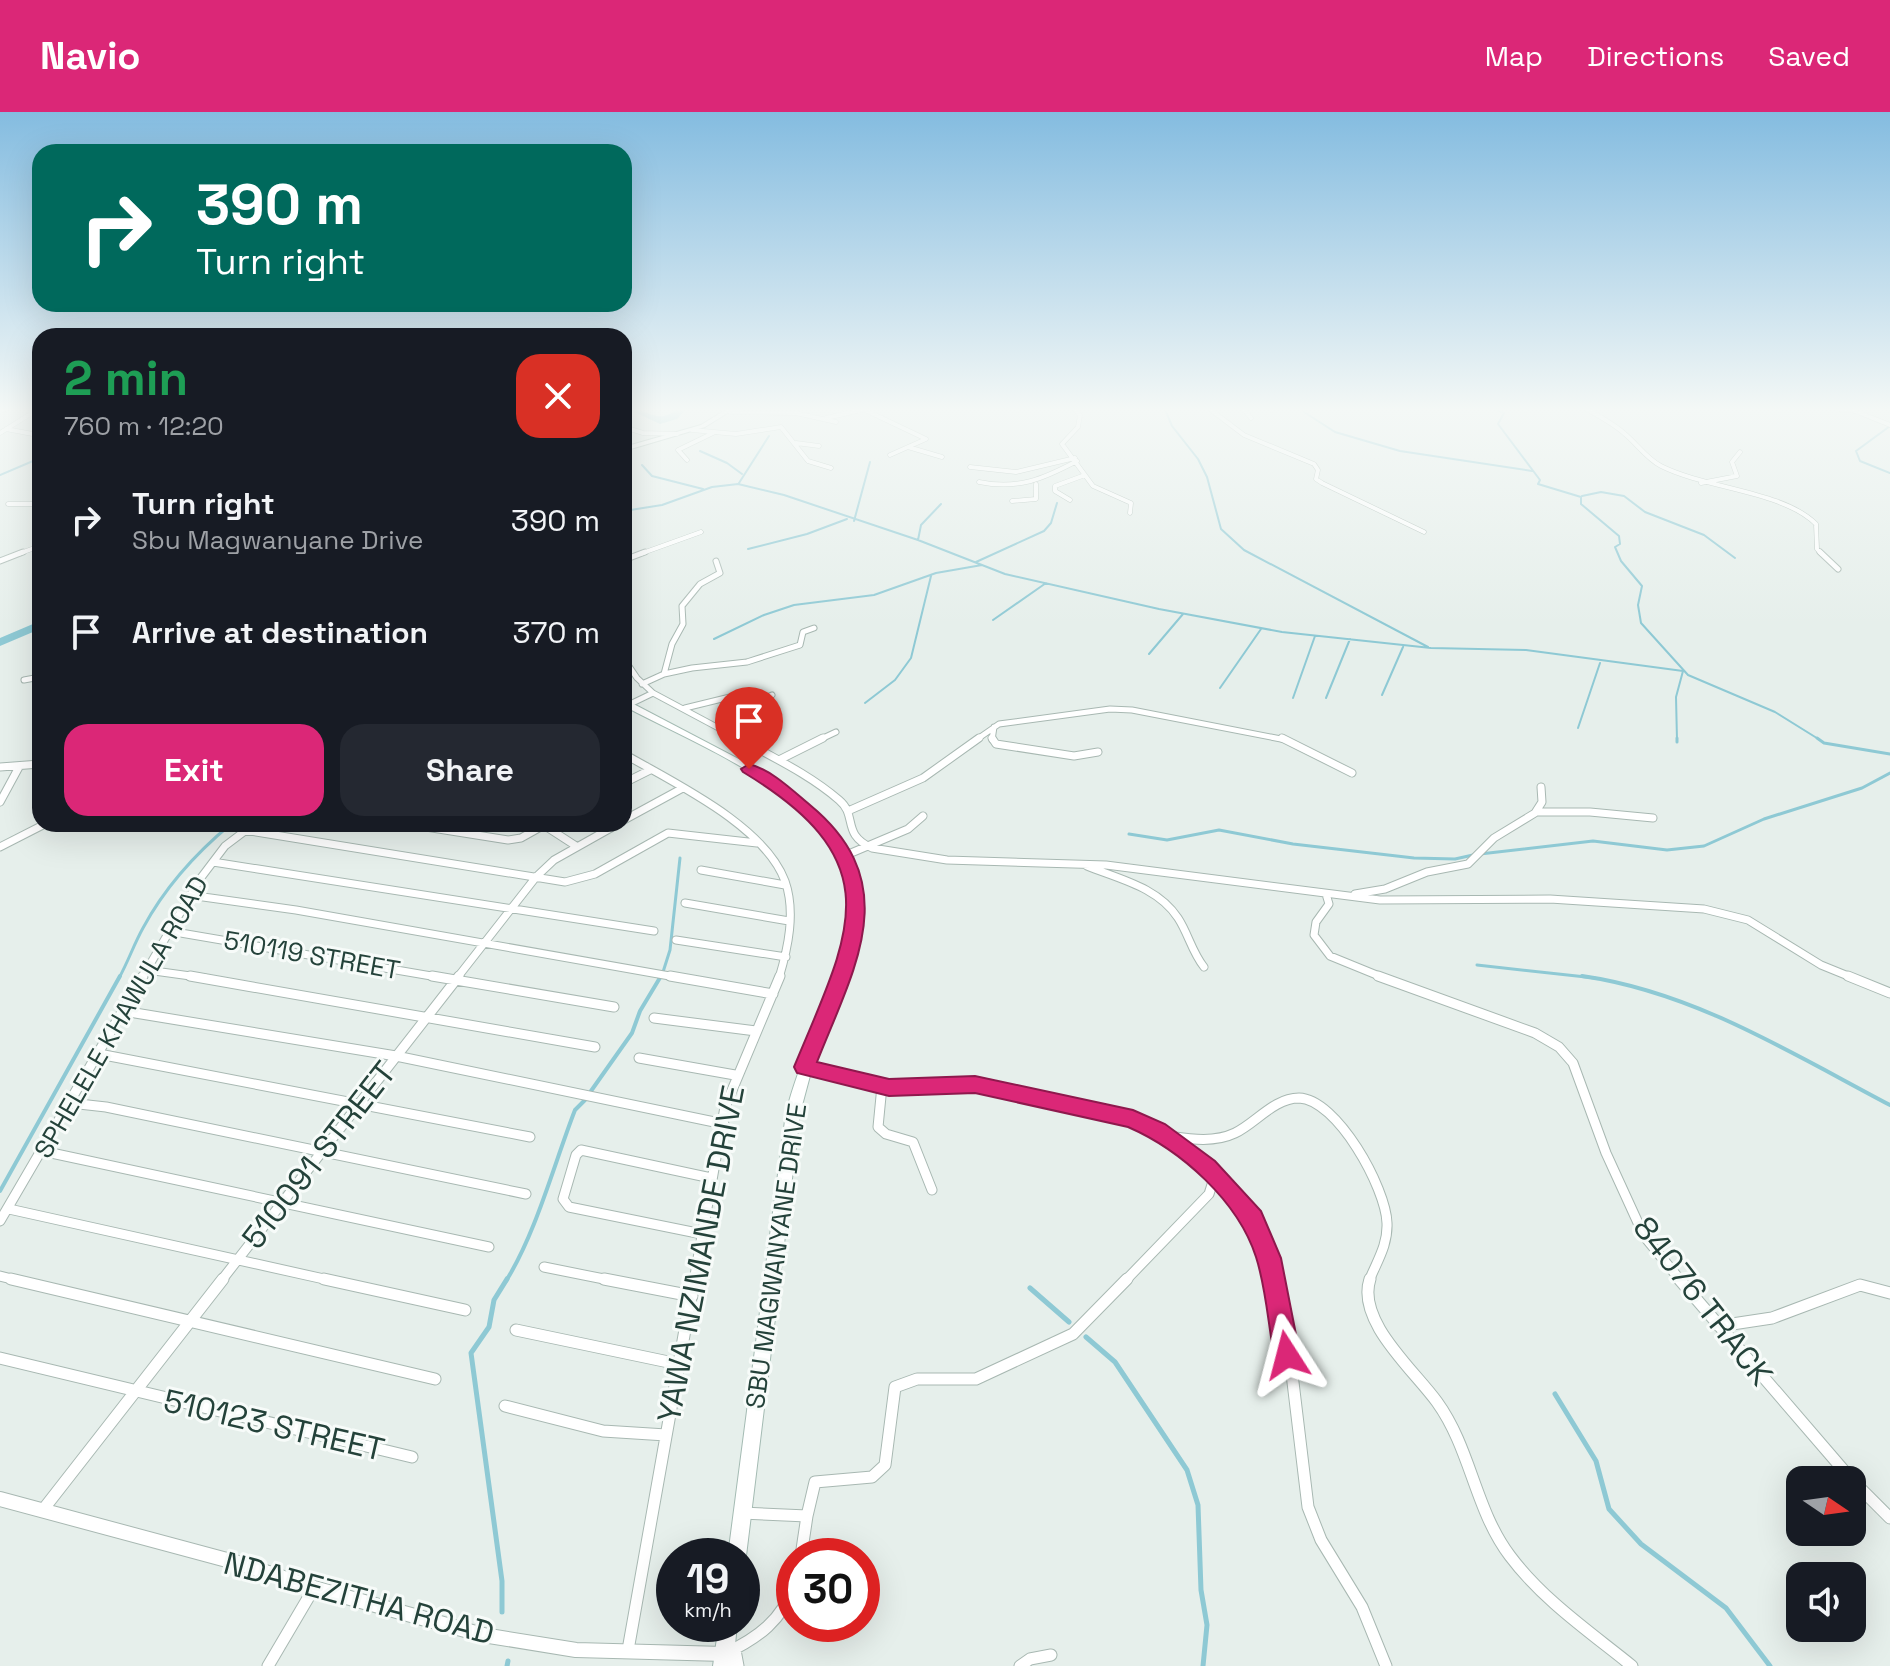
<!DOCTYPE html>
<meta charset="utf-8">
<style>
body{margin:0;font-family:"Space Grotesk",sans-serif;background:#242831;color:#f1f3f6;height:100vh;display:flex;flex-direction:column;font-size:30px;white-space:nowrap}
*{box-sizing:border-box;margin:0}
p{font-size:26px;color:#9ea1a6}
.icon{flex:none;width:44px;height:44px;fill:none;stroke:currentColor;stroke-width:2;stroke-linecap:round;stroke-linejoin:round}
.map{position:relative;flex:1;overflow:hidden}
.sheet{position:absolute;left:32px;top:216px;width:600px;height:504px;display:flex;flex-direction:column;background:#171b24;border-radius:24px;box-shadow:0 8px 32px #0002}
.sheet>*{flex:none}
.guide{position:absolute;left:32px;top:32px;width:600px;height:168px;border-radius:24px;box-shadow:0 8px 32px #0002;background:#00695c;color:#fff;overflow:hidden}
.needle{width:52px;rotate:103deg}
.fabs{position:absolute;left:1786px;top:1354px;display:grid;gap:16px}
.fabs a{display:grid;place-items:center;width:80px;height:80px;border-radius:16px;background:#171b24;box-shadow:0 8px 32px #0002;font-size:40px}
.speed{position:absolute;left:656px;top:1426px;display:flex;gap:16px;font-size:40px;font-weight:700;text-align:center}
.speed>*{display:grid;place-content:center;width:104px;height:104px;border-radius:50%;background:#171b24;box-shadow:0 8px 32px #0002;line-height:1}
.speed small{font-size:20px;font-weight:400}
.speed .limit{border:12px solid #d22;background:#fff;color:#111}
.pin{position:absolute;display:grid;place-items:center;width:68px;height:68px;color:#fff;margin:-82px -34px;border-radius:50% 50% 50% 0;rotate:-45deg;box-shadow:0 0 8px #0007}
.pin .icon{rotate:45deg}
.me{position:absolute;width:88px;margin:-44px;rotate:351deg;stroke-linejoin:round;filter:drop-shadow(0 0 6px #0008)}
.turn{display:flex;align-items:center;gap:28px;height:168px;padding:0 32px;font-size:36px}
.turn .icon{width:104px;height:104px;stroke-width:2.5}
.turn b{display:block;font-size:56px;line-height:68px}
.round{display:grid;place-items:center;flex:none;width:84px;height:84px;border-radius:24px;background:#242831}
.overview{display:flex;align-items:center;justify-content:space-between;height:136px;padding:0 32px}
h1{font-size:48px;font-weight:700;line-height:60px;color:#1e9e55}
.button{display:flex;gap:16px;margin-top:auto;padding:16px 32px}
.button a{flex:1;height:92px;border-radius:24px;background:#db2777;color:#fff;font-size:32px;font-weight:700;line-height:92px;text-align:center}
.button a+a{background:#242831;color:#f1f3f6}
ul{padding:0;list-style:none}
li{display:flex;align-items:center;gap:24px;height:112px;padding:0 32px}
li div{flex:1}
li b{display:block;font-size:30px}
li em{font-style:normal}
header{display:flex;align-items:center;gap:48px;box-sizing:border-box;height:112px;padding:0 40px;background:#db2777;color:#fff}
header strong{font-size:38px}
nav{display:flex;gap:44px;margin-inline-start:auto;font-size:28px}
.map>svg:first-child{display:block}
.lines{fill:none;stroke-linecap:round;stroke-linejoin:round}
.stream-far3{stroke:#8ec9d4;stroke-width:2}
.stream-far2{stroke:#8ec9d4;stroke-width:3}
.stream-far1{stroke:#8ec9d4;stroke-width:4}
.stream{stroke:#8ec9d4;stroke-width:5}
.river{fill:#8ec9d4;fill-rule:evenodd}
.minor-far4-casing{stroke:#a8b8b2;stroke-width:5}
.minor-far3-casing{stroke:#a8b8b2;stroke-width:7}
.minor-far2-casing{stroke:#a8b8b2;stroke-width:9}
.minor-far1-casing{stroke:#a8b8b2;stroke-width:11}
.minor-casing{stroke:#a8b8b2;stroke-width:13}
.tertiary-casing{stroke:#a8b8b2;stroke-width:16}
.secondary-casing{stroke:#a4bbb3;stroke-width:2}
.minor-far4{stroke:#fff;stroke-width:4}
.minor-far3{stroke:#fff;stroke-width:5}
.minor-far2{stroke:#fff;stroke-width:7}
.minor-far1{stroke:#fff;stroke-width:9}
.minor{stroke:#fff;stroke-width:11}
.tertiary{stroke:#fff;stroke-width:14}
.secondary{fill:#fff;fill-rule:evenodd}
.route{fill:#db2777;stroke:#8e194d;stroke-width:2}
.labels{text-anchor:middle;stroke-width:6;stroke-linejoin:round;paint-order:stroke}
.street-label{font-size:26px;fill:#24423a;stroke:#f7fbf9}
.near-street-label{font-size:32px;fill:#24423a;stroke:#f7fbf9}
</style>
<header>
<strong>Navio</strong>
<nav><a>Map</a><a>Directions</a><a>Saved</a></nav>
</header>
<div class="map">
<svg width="1890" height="1554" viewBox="0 0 1890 1554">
<rect width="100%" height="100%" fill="#e6efeb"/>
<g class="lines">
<path class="stream-far3" d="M 1164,295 L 1172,314 L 1198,347 L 1207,365 L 1221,417 L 1244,438 L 1428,535
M 1303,295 L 1304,300 L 1335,320 L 1400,339 L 1532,359
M 1489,295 L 1504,301 L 1498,312 L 1540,368 L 1538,372 L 1581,385 L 1581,392 L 1619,424 L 1620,432 L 1615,435 L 1621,449 L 1642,474 L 1638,493 L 1641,511 L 1688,563 L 1775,600 L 1820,628
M 1890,314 L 1856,339 L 1860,349 L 1890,361
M 700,339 L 727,351 L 742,362
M 642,353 L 652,364 L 703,377
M 0,363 L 40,346
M 739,371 L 769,324
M 1582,384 L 1601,380 L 1624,384 L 1645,400 L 1704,423 L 1735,446
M 624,399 L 662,393 L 712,375 L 738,372 L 784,383 L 918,428 L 1005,462 L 1159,497 L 1282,520 L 1431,536 L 1526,538 L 1683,559 L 1676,585 L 1677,628
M 854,409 L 870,350
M 918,428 L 921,413 L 941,392
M 748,437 L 807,422 L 847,407
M 976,450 L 1044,419 L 1051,411 L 1057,391
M 993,508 L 1046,471
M 714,527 L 764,503 L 794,493 L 874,483 L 936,461 L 982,453
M 1149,542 L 1183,502
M 1220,576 L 1261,517
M 1382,583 L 1403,535
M 1293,586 L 1315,524
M 1326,586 L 1350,527
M 865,591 L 895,568 L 911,546 L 931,464
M 1578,616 L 1600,551"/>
<path class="stream-far2" d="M 1677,626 L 1677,630
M 1817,626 L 1824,631 L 1890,642
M 1129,722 L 1167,728 L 1219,718 L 1293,732 L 1414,746 L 1455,747 L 1473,743
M 1480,742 L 1593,729 L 1667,738 L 1704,734 L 1764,707 L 1862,676 L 1890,661
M 1477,853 L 1595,866
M 663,860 L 670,838 L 680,746
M 119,866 C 128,850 134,832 143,816 C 165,775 196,741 231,712
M 659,866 L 661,863"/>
<path class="stream-far1" d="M 1582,864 C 1694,880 1791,941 1890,993
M 591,979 L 632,921 L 640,899 L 661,864
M 0,1079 L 120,864
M 506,1169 C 536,1121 554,1052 575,998 L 585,988"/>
<path class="stream" d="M 1030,1176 L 1069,1210
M 1086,1225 L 1115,1250 L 1187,1358 L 1198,1393 L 1201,1478 L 1207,1513 L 1203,1554
M 1555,1282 L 1596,1349 L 1609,1397 L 1641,1432 L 1726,1496 L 1770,1554
M 502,1500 L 502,1469 L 471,1241 L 489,1215 L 494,1188 L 507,1167
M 507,1554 L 508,1549"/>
<path class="river" d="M 624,295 C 648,295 658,316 679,295 L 688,295 L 677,307 L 660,312 Z
M 40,509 L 40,517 L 0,534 L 0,526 Z"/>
<defs>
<path id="minor-far4" d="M 653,295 L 656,296
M 1072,295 L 1080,303 L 1078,315 L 1062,332 L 1093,374 L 1131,391 L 1130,401
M 1207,295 L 1244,323 L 1314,352 L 1318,358 L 1316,367 L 1322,371 L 1424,420
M 1242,295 L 1251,306
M 1583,295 C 1597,303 1613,311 1625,322 C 1637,332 1647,347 1661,354 C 1707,377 1783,379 1816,412 L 1817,437 L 1822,442
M 1822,295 L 1855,299 L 1890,313
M 865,298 L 926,327 L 890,343
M 0,299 L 10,295
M 730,300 L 796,301 L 836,310
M 624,301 L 624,306
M 826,306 L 875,295
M 624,315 L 643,321 L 677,322
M 6,317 L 38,323
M 692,318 L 736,322 L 781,315 L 808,349 L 831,356
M 0,321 L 40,296
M 796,331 L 819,334
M 908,335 L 942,345
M 687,348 L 678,338 L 713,321
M 970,355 L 1016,360 L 1075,346
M 979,370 C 1018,378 1043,367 1077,349
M 1701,371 L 1737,364 L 1732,350 L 1740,340
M 1070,388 L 1055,379 L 1055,374 L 1085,363
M 1012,389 L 1036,387 L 1036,372
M 8,392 L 40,392
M 18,442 L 40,434
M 640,442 L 701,420"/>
<path id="minor-far3" d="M 1820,440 L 1838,457
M 624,448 L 645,440
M 0,449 L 23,440
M 624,547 L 637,566 L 653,581
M 664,562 L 692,556 L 747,550 L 800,533 L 803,520 L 814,516
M 24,568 L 40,565
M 642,572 L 664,562 L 672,532 L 683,512 L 682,494 L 700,472 L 720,461 L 716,449
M 624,595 L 653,581 L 741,628
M 685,596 L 730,585 L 759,589 L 772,583
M 819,628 L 836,620
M 976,628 L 999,612 L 1110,597 L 1132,598 L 1286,628
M 992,628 L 994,615"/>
<path id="minor-far2" d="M 738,626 C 772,645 809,662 839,688 C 858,704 841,722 872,736 L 947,748 L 1106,753 L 1380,788 L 1550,787 L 1704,797 L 1748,808 L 1821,853 L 1853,866
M 992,626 L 996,632 L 1074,644 L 1098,640
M 1282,626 L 1352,661
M 624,642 C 674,671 764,713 785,769 C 796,800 788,836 779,866
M 779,648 L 823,626
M 0,655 L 40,652
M 624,671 L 650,658
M 0,690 L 19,655
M 848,699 L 923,666 L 979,626
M 1536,700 L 1590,700 L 1653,706
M 624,708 L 681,677
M 407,712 L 508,728 L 521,726 L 546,712
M 542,712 L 576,734
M 244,718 L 565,770 L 595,762 L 668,721 L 757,731
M 0,735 L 45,712
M 844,744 L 908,717 L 923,704
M 213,750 L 654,819
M 1087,754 C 1119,767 1158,775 1178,806 C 1188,821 1192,840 1204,855
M 701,758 L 785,773
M 1326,782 L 1329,792 L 1316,810 L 1314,823 L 1330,844 L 1384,866
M 1355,782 L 1385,777 L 1427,760 L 1468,752 L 1494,726 L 1535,701 L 1542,690 L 1541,675
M 189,783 L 296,798 L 681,866
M 685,791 L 789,809
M 169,819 L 443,866
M 676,828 L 786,845
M 147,858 L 205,866
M 142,866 L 200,767 L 225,734 L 254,712
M 457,866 L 536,765 L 554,748 L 618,712"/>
<path id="minor-far1" d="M 190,864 L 595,935
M 432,864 L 614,895
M 670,864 L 773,882
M 1378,864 L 1535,921 L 1559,935 L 1573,951 L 1606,1041 L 1644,1124 L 1681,1169
M 1848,864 L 1890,881
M 123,899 L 396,944 L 724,1012
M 654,906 L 756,919
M 99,942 L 530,1025
M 639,946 L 735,963
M 805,955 L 889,976 L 975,973 L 1133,1007 L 1182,1035 L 1228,1077 L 1252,1106 L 1269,1146 L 1274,1169
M 882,974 L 878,1015 L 886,1022 L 913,1030 L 932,1078
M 70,991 L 106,995 L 526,1082
M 1168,1024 C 1190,1027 1214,1031 1235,1021 C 1256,1011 1274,986 1299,986 C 1337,987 1386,1076 1387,1111 C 1388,1133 1377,1149 1369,1169
M 42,1039 L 489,1135
M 9,1097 L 333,1169
M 0,1109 L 143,864
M 702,1122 L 569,1095 L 563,1087 L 576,1043 L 581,1038 L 711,1066
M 544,1155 L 614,1169
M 0,1164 L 20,1169
M 221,1169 L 459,864
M 694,1169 L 725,995 L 780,864
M 1125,1169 L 1209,1082 L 1215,1063"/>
<path id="minor" d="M 11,1167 L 435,1267
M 324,1167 L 465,1198
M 604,1167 L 692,1184
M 1273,1167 L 1292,1262 L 1308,1395 L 1321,1428 L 1362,1495 L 1386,1554
M 1370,1167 C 1356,1209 1414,1258 1437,1290 C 1471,1337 1475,1398 1510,1444 C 1543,1488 1590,1520 1632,1554
M 1679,1167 L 1852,1368 L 1890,1406
M 1719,1214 L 1772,1206 L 1860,1173 L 1890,1181
M 516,1218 L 678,1252
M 0,1246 L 412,1345
M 505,1294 L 603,1319 L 666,1323
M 42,1399 L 223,1167
M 742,1401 L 807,1404 L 801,1444
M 807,1404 L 815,1370 L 872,1365 L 885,1353 L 895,1275 L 917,1267 L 976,1267 L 1073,1222 L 1127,1167
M 628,1538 L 694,1167
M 735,1538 L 738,1554
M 726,1541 C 758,1526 782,1508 794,1474
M 268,1554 L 314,1476
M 1020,1554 L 1030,1547 L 1051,1543"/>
<path id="tertiary" d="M 0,1387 L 238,1451 L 314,1476 L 483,1523 L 576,1538 L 724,1542"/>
<path id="secondary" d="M 730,295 L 737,295 L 705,315 L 624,339 L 624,335 L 701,313 Z
M 624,587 L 752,654 L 791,680 L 825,710 L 850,748 L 861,790 L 857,840 L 844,881 L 811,960 L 800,1001 L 746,1444 L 742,1451 L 742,1444 L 728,1444 L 786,1001 C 793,973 803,947 814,921 C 825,895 839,869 845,842 C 851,813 852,773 838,746 C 800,671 695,632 624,594 Z
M 719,1512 L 737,1512 L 733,1554 L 713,1554 Z"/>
</defs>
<use href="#minor-far4" class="minor-far4-casing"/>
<use href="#minor-far3" class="minor-far3-casing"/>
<use href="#minor-far2" class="minor-far2-casing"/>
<use href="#minor-far1" class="minor-far1-casing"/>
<use href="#minor" class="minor-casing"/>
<use href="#tertiary" class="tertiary-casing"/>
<use href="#secondary" class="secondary-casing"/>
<use href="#minor-far4" class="minor-far4"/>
<use href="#minor-far3" class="minor-far3"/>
<use href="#minor-far2" class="minor-far2"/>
<use href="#minor-far1" class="minor-far1"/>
<use href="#minor" class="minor"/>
<use href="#tertiary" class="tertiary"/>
<use href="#secondary" class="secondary"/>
</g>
<linearGradient id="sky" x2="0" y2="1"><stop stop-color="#84bce0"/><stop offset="0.58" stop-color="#f4f8f6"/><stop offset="1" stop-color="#f4f8f6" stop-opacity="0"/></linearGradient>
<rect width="1890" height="513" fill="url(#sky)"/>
<path class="route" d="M 749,652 C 772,658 792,678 810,693 C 906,772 854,856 817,950 L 889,967 L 975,964 L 1133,998 L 1165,1012 L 1215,1049 L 1261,1099 L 1281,1146 L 1300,1243 L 1297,1252 L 1287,1256 L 1278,1252 L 1274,1243 C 1268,1211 1266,1176 1256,1145 C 1238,1089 1181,1038 1128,1015 L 975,981 L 889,984 L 797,961 L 794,955 C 850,820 894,751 743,660 L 741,657 Z"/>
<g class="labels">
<g class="street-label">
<text transform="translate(312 843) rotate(10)" y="9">510119 STREET</text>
<text transform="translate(121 905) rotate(-60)" y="9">SPHELELE KHAWULA ROAD</text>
<text transform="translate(776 1144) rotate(-82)" y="9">SBU MAGWANYANE DRIVE</text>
</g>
<g class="near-street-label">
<text transform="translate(319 1043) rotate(-52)" y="11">510091 STREET</text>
<text transform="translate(701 1142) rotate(-79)" y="11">YAWA NZIMANDE DRIVE</text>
<text transform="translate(1703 1189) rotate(52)" y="11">84076 TRACK</text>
<text transform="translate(274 1313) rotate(13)" y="11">510123 STREET</text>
<text transform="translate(359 1486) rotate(15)" y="11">NDABEZITHA ROAD</text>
</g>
</g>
</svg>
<div class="fabs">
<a><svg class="needle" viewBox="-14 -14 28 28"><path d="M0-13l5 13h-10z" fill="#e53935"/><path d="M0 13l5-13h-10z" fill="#9ea1a6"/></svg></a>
<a><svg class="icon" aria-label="sound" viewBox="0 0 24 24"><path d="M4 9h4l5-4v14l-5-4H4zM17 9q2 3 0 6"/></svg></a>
</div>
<div class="speed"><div>19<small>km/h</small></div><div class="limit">30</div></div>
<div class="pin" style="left:749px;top:657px;background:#d93025"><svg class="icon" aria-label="arrive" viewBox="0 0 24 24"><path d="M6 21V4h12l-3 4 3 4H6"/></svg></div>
<svg class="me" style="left:1287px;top:1243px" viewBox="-20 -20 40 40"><path d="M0-17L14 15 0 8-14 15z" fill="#db2777" stroke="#fff" stroke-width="4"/></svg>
<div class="guide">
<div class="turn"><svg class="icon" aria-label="right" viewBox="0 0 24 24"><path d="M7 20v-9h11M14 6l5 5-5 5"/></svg><div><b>390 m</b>Turn right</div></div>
</div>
<section class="sheet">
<div class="overview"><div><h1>2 min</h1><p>760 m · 12:20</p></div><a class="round" style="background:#d93025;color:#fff"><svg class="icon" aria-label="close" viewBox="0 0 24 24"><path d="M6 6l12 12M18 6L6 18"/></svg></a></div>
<ul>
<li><svg class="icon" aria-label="right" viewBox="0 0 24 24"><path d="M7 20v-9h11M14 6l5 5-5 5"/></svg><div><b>Turn right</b><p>Sbu Magwanyane Drive</p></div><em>390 m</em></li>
<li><svg class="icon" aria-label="arrive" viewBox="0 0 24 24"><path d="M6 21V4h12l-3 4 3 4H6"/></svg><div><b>Arrive at destination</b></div><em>370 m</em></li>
</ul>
<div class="button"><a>Exit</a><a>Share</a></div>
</section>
</div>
